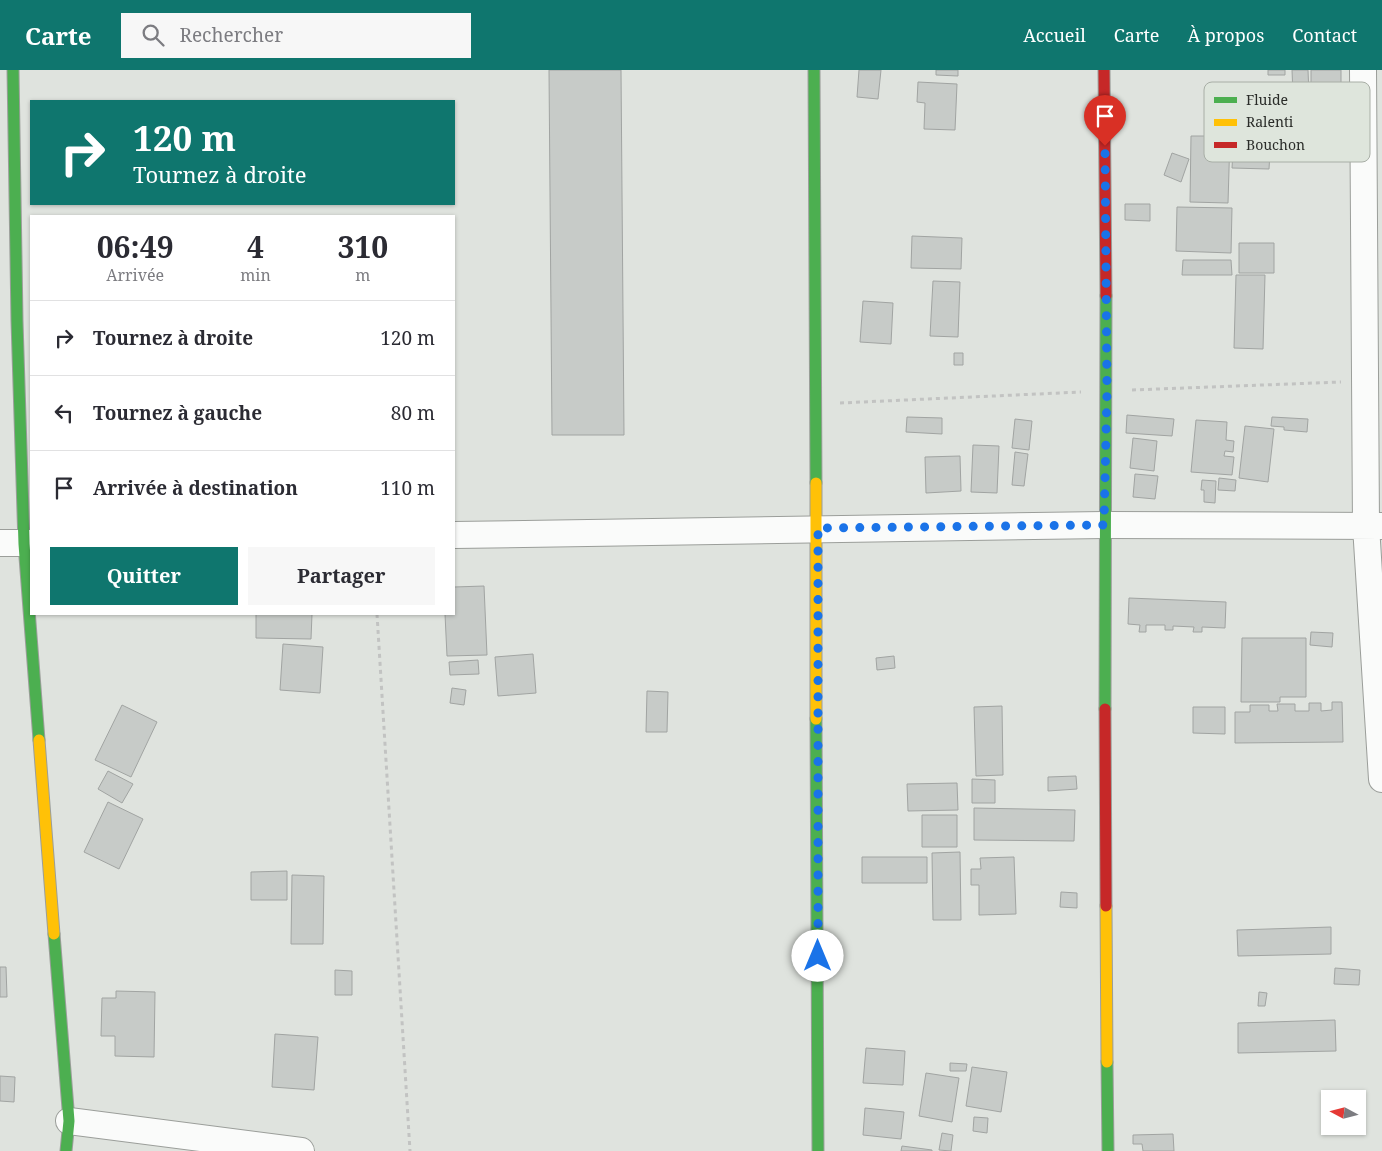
<!DOCTYPE html>
<html lang="fr">
<meta charset="utf-8">
<style>
body{margin:0;font-family:"Noto Serif",serif;background:#f7f7f7;color:#2b2b33;height:100vh;display:flex;flex-direction:column;font-size:19px;white-space:nowrap}
*{box-sizing:border-box;margin:0}
p{font-size:16px;color:#7c7c81}
.icon{flex:none;width:28px;height:28px;fill:none;stroke:currentColor;stroke-width:2;stroke-linecap:round;stroke-linejoin:round}
.map{position:relative;flex:1;overflow:hidden}
.drawer{position:absolute;left:30px;top:145px;width:425px;height:400px;display:flex;flex-direction:column;background:#fff;border-radius:0px;box-shadow:0 1px 4px #0004}
.drawer>*{flex:none}
.top-card{position:absolute;left:30px;top:30px;width:425px;height:105px;border-radius:0px;box-shadow:0 1px 4px #0004;background:#0f766e;color:#fff;overflow:hidden}
.needle{width:32px;rotate:277deg}
.fabs{position:absolute;left:1321px;top:1020px;display:grid;gap:10px}
.fabs a{display:grid;place-items:center;width:45px;height:45px;border-radius:0px;background:#fff;box-shadow:0 1px 4px #0004;font-size:25px}
.pin{position:absolute;display:grid;place-items:center;width:42px;height:42px;color:#fff;margin:-51px -21px;border-radius:50% 50% 50% 0;rotate:-45deg;box-shadow:0 0 5px #0007}
.pin .icon{rotate:45deg}
.me{position:absolute;width:55px;margin:-28px;rotate:0deg;stroke-linejoin:round;filter:drop-shadow(0 0 4px #0008)}
.turn{display:flex;align-items:center;gap:18px;height:105px;padding:0 20px;font-size:22px}
.turn .icon{width:65px;height:65px;stroke-width:2.5}
.turn b{display:block;font-size:35px;line-height:42px}
.eta{display:flex;justify-content:space-evenly;align-items:center;height:85px;text-align:center}
.eta b{font-size:30px;font-weight:700;line-height:35px}
.cta{display:flex;gap:10px;margin-top:auto;padding:10px 20px}
.cta a{flex:1;height:58px;border-radius:0px;background:#0f766e;color:#fff;font-size:20px;font-weight:700;line-height:58px;text-align:center}
.cta a+a{background:#f7f7f7;color:#2b2b33}
ul{padding:0;list-style:none}
li{display:flex;align-items:center;gap:15px;height:75px;padding:0 20px;border-top:1px solid #e1e1e2}
li div{flex:1}
li b{display:block;font-size:19px}
li em{font-style:normal}
header{display:flex;align-items:center;gap:30px;box-sizing:border-box;height:70px;padding:0 25px;background:#0f766e;color:#fff}
header strong{font-size:24px}
nav{display:flex;gap:28px;margin-inline-start:auto;font-size:18px}
.search{width:350px;height:45px;background:#f7f7f7;display:flex;align-items:center;gap:12px;box-sizing:border-box;padding:0 18px;border-radius:0px;color:#7c7c81;font-size:19px}
.map>svg:first-child{display:block}
.building{fill:#c7cbc8;stroke:#a1a4a2}
.lines{fill:none;stroke-linecap:round;stroke-linejoin:round}
.street-casing{stroke:#9b9e9a;stroke-width:28}
.fast-casing{stroke:#9b9e9a;stroke-width:13}
.slow-casing{stroke:#9b9e9a;stroke-width:13}
.jam-casing{stroke:#9b9e9a;stroke-width:13}
.path{stroke:#c2c3c2;stroke-width:3;stroke-dasharray:4 4;stroke-linecap:butt}
.street{stroke:#fafbfa;stroke-width:26}
.fast{stroke:#4caf50;stroke-width:11}
.slow{stroke:#ffc107;stroke-width:11}
.jam{stroke:#c62828;stroke-width:11}
.route{stroke:#1a73e8;stroke-width:9;stroke-dasharray:0 16.2}
.key{fill:#dee5dc;stroke:#a8aea6;stroke-width:1}
.key-label{font-size:14px;fill:#2a2c29}
</style>
<header>
<strong>Carte</strong>
<div class="search"><svg class="icon" aria-label="search" viewBox="0 0 24 24"><circle cx="10" cy="10" r="6"/><path d="M15 15l6 6"/></svg>Rechercher</div>
<nav><a>Accueil</a><a>Carte</a><a>À propos</a><a>Contact</a></nav>
</header>
<div class="map">
<svg width="1382" height="1081" viewBox="0 0 1382 1081">
<rect width="100%" height="100%" fill="#dfe3de"/>
<path class="building" d="M 549,0 L 621,0 L 624,365 L 552,365 Z
M 859,0 L 881,0 L 878,29 L 857,27 Z
M 936,0 L 958,0 L 958,6 L 936,5 Z
M 1268,0 L 1285,0 L 1285,5 L 1268,5 Z
M 1292,0 L 1308,0 L 1309,25 L 1293,25 Z
M 1311,0 L 1341,0 L 1341,19 L 1311,19 Z
M 918,12 L 957,14 L 955,60 L 924,59 L 925,33 L 917,32 Z
M 1234,64 L 1271,65 L 1269,99 L 1232,98 Z
M 1191,66 L 1230,66 L 1228,133 L 1190,132 Z
M 1172,83 L 1189,89 L 1181,112 L 1164,105 Z
M 1125,134 L 1150,134 L 1150,151 L 1125,150 Z
M 1177,137 L 1232,138 L 1231,183 L 1176,181 Z
M 912,166 L 962,168 L 961,199 L 911,198 Z
M 1239,173 L 1274,173 L 1274,203 L 1239,203 Z
M 1183,190 L 1231,190 L 1232,205 L 1182,205 Z
M 1236,205 L 1265,205 L 1263,279 L 1234,278 Z
M 933,211 L 960,212 L 958,267 L 930,266 Z
M 863,231 L 893,233 L 891,274 L 860,272 Z
M 954,283 L 963,283 L 963,295 L 954,295 Z
M 1127,345 L 1174,349 L 1172,366 L 1126,363 Z
M 907,347 L 942,348 L 942,364 L 906,362 Z
M 1272,347 L 1308,349 L 1307,362 L 1284,360 L 1284,357 L 1271,356 Z
M 1015,349 L 1032,351 L 1029,380 L 1012,378 Z
M 1196,350 L 1227,352 L 1226,370 L 1234,371 L 1233,382 L 1225,381 L 1224,386 L 1234,387 L 1232,405 L 1191,402 Z
M 1245,356 L 1274,359 L 1268,412 L 1239,408 Z
M 1133,368 L 1157,371 L 1154,401 L 1130,398 Z
M 973,375 L 999,376 L 997,423 L 971,422 Z
M 1015,382 L 1028,384 L 1024,416 L 1012,415 Z
M 960,386 L 961,421 L 926,423 L 925,387 Z
M 1135,404 L 1158,406 L 1155,429 L 1133,427 Z
M 1219,408 L 1236,410 L 1235,421 L 1218,420 Z
M 1202,410 L 1216,411 L 1215,433 L 1204,432 L 1204,420 L 1201,420 Z
M 484,516 L 487,585 L 447,586 L 445,544 L 454,544 L 454,517 Z
M 1129,528 L 1226,532 L 1225,558 L 1202,557 L 1202,562 L 1193,562 L 1194,557 L 1173,556 L 1173,560 L 1165,560 L 1165,555 L 1146,555 L 1146,562 L 1139,562 L 1140,555 L 1128,554 Z
M 256,544 L 312,544 L 311,569 L 256,568 Z
M 1311,562 L 1333,563 L 1332,577 L 1310,575 Z
M 1242,568 L 1306,568 L 1306,627 L 1280,627 L 1280,632 L 1241,632 Z
M 283,574 L 323,577 L 320,623 L 280,620 Z
M 533,584 L 536,623 L 498,626 L 495,587 Z
M 894,586 L 895,598 L 877,600 L 876,588 Z
M 478,590 L 479,604 L 450,605 L 449,592 Z
M 452,618 L 466,620 L 464,635 L 450,633 Z
M 647,621 L 668,622 L 667,662 L 646,662 Z
M 1332,632 L 1342,632 L 1343,672 L 1235,673 L 1235,642 L 1250,642 L 1250,635 L 1269,635 L 1269,641 L 1278,641 L 1277,634 L 1295,634 L 1295,641 L 1309,641 L 1309,633 L 1321,633 L 1321,641 L 1332,640 Z
M 122,635 L 157,652 L 131,707 L 95,690 Z
M 1002,636 L 1003,705 L 976,706 L 974,637 Z
M 1193,637 L 1225,637 L 1225,664 L 1193,663 Z
M 108,701 L 133,714 L 122,733 L 98,719 Z
M 1076,706 L 1077,719 L 1048,721 L 1048,707 Z
M 972,709 L 995,710 L 995,733 L 972,733 Z
M 957,713 L 958,740 L 908,741 L 907,714 Z
M 108,732 L 143,749 L 119,799 L 84,782 Z
M 974,738 L 1075,740 L 1074,771 L 974,770 Z
M 922,745 L 957,745 L 957,777 L 922,777 Z
M 960,782 L 961,850 L 933,850 L 932,783 Z
M 862,787 L 927,787 L 927,813 L 862,813 Z
M 1014,787 L 1016,844 L 979,845 L 979,815 L 971,815 L 971,799 L 981,799 L 980,788 Z
M 287,801 L 287,830 L 251,830 L 251,802 Z
M 292,805 L 324,806 L 323,874 L 291,874 Z
M 1061,822 L 1077,823 L 1077,838 L 1060,837 Z
M 1331,857 L 1331,884 L 1238,886 L 1237,860 Z
M 0,897 L 6,897 L 7,927 L 0,927 Z
M 1335,898 L 1360,900 L 1359,915 L 1334,914 Z
M 335,900 L 352,901 L 352,925 L 335,925 Z
M 116,921 L 155,922 L 154,987 L 115,986 L 115,966 L 101,966 L 102,928 L 116,928 Z
M 1259,922 L 1267,923 L 1265,936 L 1258,936 Z
M 1335,950 L 1336,981 L 1238,983 L 1238,953 Z
M 275,964 L 318,967 L 314,1020 L 272,1017 Z
M 866,978 L 905,981 L 903,1015 L 863,1013 Z
M 950,993 L 967,994 L 966,1001 L 950,1001 Z
M 972,997 L 1007,1002 L 1001,1042 L 966,1036 Z
M 926,1003 L 959,1008 L 952,1052 L 919,1046 Z
M 0,1006 L 15,1007 L 14,1032 L 0,1031 Z
M 865,1038 L 904,1042 L 901,1069 L 863,1065 Z
M 974,1047 L 988,1048 L 987,1063 L 973,1061 Z
M 942,1063 L 953,1065 L 951,1081 L 939,1080 Z
M 1173,1064 L 1174,1081 L 1143,1081 L 1142,1074 L 1133,1074 L 1133,1065 Z
M 902,1076 L 932,1080 L 932,1081 L 901,1081 Z"/>
<g class="lines">
<defs>
<path id="street" d="M 1363,0 L 1366,456 L 1382,709
M 454,465 L 1104,455 L 1382,456
M 0,473 L 31,473
M 69,1051 L 301,1081"/>
<path id="fast" d="M 13,0 L 17,251 L 24,474 L 39,670
M 814,0 L 816,413
M 1105,639 L 1106,226
M 816,649 L 818,1081
M 54,864 L 69,1051 L 66,1081
M 1107,992 L 1108,1081"/>
<path id="slow" d="M 816,413 L 816,649
M 39,670 L 54,864
M 1106,836 L 1107,992"/>
<path id="jam" d="M 1104,0 L 1106,226
M 1105,639 L 1106,836"/>
</defs>
<use href="#street" class="street-casing"/>
<use href="#fast" class="fast-casing"/>
<use href="#slow" class="slow-casing"/>
<use href="#jam" class="jam-casing"/>
<path class="path" d="M 1132,320 L 1341,312
M 840,333 L 1081,322
M 377,544 L 410,1081"/>
<use href="#street" class="street"/>
<use href="#fast" class="fast"/>
<use href="#slow" class="slow"/>
<use href="#jam" class="jam"/>
</g>
<g class="lines">
<path class="route" d="M 818,886 L 818,458 L 1104,455 L 1107,321 L 1105,76"/>
</g>
<rect x="1204" y="12" width="166" height="80" rx="8" class="key"/>
<rect x="1214" y="27" width="23" height="6" fill="#4caf50"/>
<rect x="1214" y="49" width="23" height="7" fill="#ffc107"/>
<rect x="1214" y="72" width="23" height="6" fill="#c62828"/>
<g class="key-label">
<text x="1246" y="35">Fluide</text>
<text x="1246" y="57">Ralenti</text>
<text x="1246" y="80">Bouchon</text>
</g>
</svg>
<div class="fabs">
<a><svg class="needle" viewBox="-14 -14 28 28"><path d="M0-13l5 13h-10z" fill="#e53935"/><path d="M0 13l5-13h-10z" fill="#7c7c81"/></svg></a>
</div>
<div class="pin" style="left:1105px;top:76px;background:#d93025"><svg class="icon" aria-label="arrive" viewBox="0 0 24 24"><path d="M6 21V4h12l-3 4 3 4H6"/></svg></div>
<svg class="me" style="left:818px;top:886px" viewBox="-20 -20 40 40"><circle r="19" fill="#fff"/><path d="M0-13L10 11 0 6-10 11z" fill="#1a73e8"/></svg>
<div class="top-card">
<div class="turn"><svg class="icon" aria-label="right" viewBox="0 0 24 24"><path d="M7 20v-9h11M14 6l5 5-5 5"/></svg><div><b>120 m</b>Tournez à droite</div></div>
</div>
<section class="drawer">
<div class="eta">
<div><b>06:49</b><p>Arrivée</p></div>
<div><b>4</b><p>min</p></div>
<div><b>310</b><p>m</p></div>
</div>
<ul>
<li><svg class="icon" aria-label="right" viewBox="0 0 24 24"><path d="M7 20v-9h11M14 6l5 5-5 5"/></svg><div><b>Tournez à droite</b></div><em>120 m</em></li>
<li><svg class="icon" aria-label="left" viewBox="0 0 24 24"><path d="M17 20v-9H6M10 6l-5 5 5 5"/></svg><div><b>Tournez à gauche</b></div><em>80 m</em></li>
<li><svg class="icon" aria-label="arrive" viewBox="0 0 24 24"><path d="M6 21V4h12l-3 4 3 4H6"/></svg><div><b>Arrivée à destination</b></div><em>110 m</em></li>
</ul>
<div class="cta"><a>Quitter</a><a>Partager</a></div>
</section>
</div>
